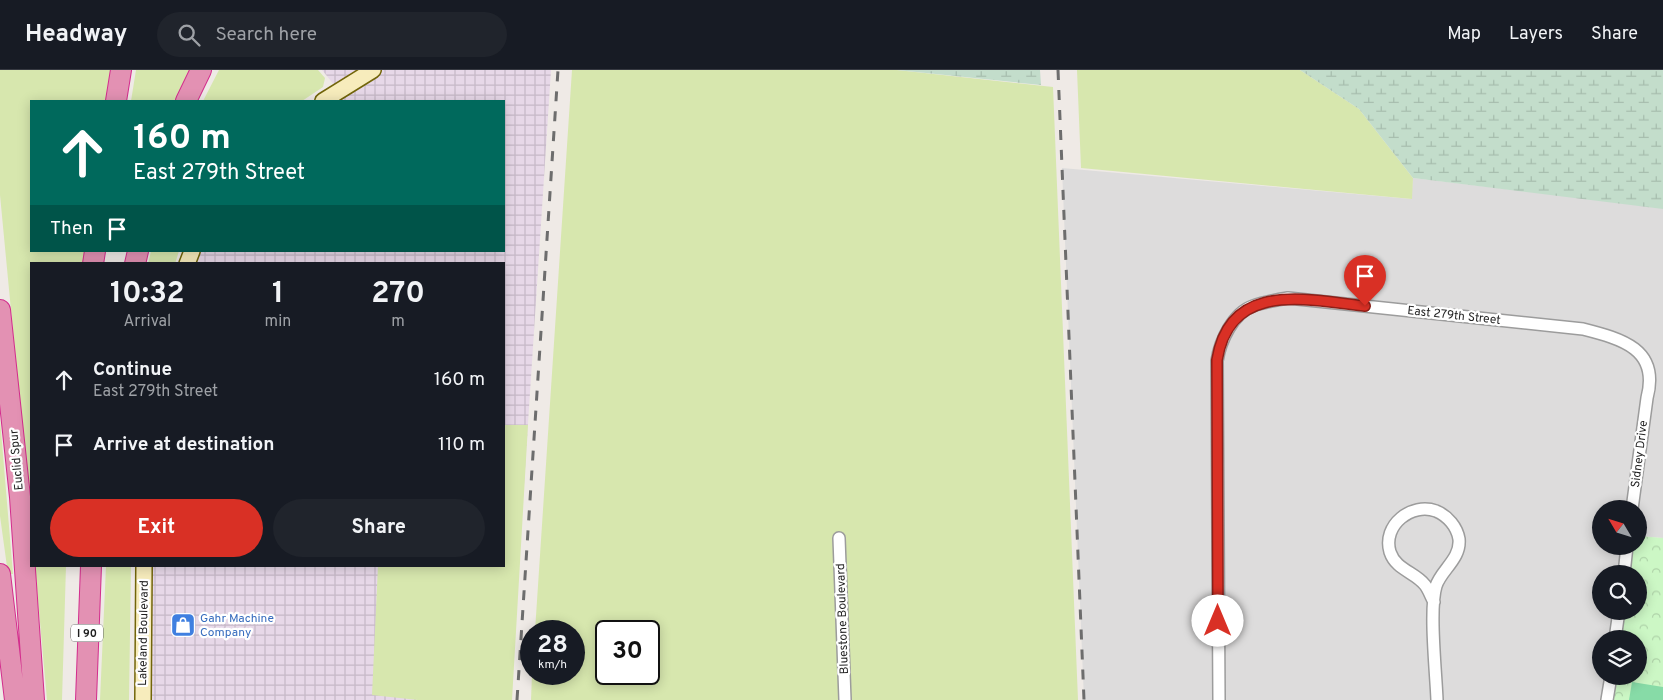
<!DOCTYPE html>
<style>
body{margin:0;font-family:Overpass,sans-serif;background:#20242c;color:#f1f3f6;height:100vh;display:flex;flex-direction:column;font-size:19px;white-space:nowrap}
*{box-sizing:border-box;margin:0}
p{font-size:16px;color:#9ea1a6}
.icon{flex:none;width:28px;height:28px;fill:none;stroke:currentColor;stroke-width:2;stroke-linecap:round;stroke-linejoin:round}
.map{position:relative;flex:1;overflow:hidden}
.sheet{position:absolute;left:30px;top:192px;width:475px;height:305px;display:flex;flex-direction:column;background:#171b24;border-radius:0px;box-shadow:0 2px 12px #0003}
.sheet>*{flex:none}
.banner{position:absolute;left:30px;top:30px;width:475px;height:152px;border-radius:0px;box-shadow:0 2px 12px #0003;background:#00695c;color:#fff;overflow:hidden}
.needle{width:32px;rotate:308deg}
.fabs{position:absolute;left:1592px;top:430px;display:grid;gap:10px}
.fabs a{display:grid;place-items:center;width:55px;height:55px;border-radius:50%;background:#171b24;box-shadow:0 2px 12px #0003;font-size:25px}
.speed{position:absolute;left:520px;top:550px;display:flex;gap:10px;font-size:25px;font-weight:700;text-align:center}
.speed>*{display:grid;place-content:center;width:65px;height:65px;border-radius:50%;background:#171b24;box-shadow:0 2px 12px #0003;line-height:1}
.speed small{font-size:12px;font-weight:400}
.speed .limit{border:2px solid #111;border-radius:8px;background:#fff;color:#111}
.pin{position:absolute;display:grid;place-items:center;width:42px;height:42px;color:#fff;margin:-51px -21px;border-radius:50% 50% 50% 0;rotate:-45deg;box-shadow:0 0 5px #0007}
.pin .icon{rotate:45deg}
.me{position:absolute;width:55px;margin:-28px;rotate:0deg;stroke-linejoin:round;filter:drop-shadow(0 0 4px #0008)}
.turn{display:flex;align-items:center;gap:18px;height:105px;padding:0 20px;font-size:22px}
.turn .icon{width:65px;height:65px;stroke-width:2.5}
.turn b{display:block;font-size:35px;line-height:42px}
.then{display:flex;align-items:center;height:48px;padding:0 20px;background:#0003;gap:10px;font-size:19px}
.eta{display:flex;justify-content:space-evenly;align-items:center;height:85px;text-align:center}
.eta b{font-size:30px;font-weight:700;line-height:35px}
.button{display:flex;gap:10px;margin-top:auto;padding:10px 20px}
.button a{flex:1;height:58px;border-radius:30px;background:#d93025;color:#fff;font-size:20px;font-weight:700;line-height:58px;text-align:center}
.button a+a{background:#20242c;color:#f1f3f6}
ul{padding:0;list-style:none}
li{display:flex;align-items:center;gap:15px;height:65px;padding:0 20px}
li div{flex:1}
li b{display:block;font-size:19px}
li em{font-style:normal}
header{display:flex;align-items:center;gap:30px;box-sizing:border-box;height:70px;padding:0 25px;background:#171b24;border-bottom:1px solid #363941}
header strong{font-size:24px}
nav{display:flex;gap:28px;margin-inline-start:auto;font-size:18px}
.search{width:350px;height:45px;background:#20242c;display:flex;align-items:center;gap:12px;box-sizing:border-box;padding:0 18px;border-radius:28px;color:#9ea1a6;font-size:19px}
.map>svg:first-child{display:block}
.residential{fill:#dddcdc}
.industrial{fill:url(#industrial-grid)}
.grass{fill:#d7e7ae;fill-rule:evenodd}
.wetland{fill:url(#wetland-marsh)}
.park{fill:url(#park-crowns)}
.pitch{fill:#87dba7}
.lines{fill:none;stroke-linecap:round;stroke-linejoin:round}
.street-casing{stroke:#9c9c9c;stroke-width:14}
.secondary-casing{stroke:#72650a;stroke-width:18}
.highway-casing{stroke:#d32d8d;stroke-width:22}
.street{stroke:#fff;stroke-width:11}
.secondary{stroke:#f7ecbc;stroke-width:15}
.highway{stroke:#e391b3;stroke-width:20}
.rail{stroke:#6d6d6d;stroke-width:3;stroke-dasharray:10 10;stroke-linecap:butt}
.route-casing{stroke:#8d1f18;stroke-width:12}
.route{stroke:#d93025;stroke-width:9}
.labels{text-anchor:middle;stroke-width:4.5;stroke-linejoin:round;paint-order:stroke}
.shield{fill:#fff;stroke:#626262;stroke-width:1}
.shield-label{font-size:11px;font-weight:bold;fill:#1f1f1f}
.street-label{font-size:12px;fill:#1f1f1f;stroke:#fff}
.shop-label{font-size:12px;fill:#366cbe;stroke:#fff;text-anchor:start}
</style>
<header>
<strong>Headway</strong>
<div class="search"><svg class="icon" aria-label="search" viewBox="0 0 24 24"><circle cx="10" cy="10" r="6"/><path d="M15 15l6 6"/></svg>Search here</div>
<nav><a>Map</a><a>Layers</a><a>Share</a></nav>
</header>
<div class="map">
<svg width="1663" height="630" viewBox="0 0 1663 630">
<defs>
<pattern id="industrial-grid" width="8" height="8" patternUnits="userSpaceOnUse" patternTransform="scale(1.25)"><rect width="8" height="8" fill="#e7d8e8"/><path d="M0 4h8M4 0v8" fill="none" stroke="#c6b9c7"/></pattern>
<pattern id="wetland-marsh" width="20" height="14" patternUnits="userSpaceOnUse" patternTransform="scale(1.25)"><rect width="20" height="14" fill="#c3ddcb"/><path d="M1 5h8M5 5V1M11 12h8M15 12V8" fill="none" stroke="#a7bdae"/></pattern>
<pattern id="park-crowns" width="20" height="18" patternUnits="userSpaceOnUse" patternTransform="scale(1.25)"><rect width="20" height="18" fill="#ccf7c5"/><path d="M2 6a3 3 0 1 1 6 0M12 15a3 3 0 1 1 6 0" fill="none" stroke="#afd3a9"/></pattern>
</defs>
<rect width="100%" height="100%" fill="#efeae6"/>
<path class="residential" d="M 1062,98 L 1411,129 L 1413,108 L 1663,138 L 1663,468 L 1639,466 L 1639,439 L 1601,439 L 1601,476 L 1627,476 L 1624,504 L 1601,504 L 1601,541 L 1619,541 L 1615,569 L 1601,569 L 1601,606 L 1611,606 L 1607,630 L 1084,630 Z"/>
<path class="industrial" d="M 322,0 L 551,0 L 510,630 L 143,630 L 144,496 L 504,496 L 504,194 L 187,194 L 192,181 L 504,181 L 504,31 L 323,31 L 339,21 Z"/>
<path class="grass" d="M 0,0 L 114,0 L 108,31 L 31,31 L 31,181 L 85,181 L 84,194 L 31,194 L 31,450 L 0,125 Z
M 136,0 L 191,0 L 177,31 L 131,31 Z
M 219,0 L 318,0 L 325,8 L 323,17 L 302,31 L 203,31 Z
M 572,0 L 897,0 L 1053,17 L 1078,630 L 531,630 L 532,604 L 574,604 L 574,561 L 535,561 ZM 606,561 L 649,561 L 649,604 L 606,604 Z
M 1077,0 L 1300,0 L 1359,39 L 1413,108 L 1412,129 L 1081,98 Z
M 151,181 L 179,181 L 175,194 L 148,194 Z
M 0,349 L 13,504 L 8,504 L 0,446 Z
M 504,355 L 528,355 L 512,630 L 418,630 L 372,625 L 378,496 L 504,496 Z
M 35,496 L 66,496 L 62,630 L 47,630 Z
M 106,496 L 131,496 L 129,630 L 100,630 Z"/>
<path class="wetland" d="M 897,0 L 1040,0 L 1041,15 Z
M 1300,0 L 1663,0 L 1663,139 L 1413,108 L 1359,39 Z"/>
<path class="park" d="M 1639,466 L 1663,468 L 1663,630 L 1607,630 L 1611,606 L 1639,606 L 1639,569 L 1615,569 L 1619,541 L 1639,541 L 1639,504 L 1624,504 L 1627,476 L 1639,476 Z"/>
<path class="pitch" d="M 1632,612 L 1663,617 L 1663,630 L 1629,630 Z"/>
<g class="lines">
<defs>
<path id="street" d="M 839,468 L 845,630
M 1624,504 L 1627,476
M 1434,532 C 1431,527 1429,520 1425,515 C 1415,502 1396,500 1390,482 C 1382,455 1412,432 1436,441 C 1448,446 1457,457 1459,469 C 1461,489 1441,500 1436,516 C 1429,539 1436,603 1437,630
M 1615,569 L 1619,541
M 1219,630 L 1217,291 C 1220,271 1233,243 1253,236 C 1264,232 1276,230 1288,228 L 1583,259 C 1622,269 1660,279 1647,328 L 1632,439
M 1607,630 L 1611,606"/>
<path id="secondary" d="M 323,31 L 373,0
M 187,194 L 192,181
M 143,630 L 144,496"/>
<path id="highway" d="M 116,31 L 121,0
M 186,31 L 201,0
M 93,194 L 95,181
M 135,194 L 138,181
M 0,240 L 20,427 L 34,630
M 0,504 L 15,630
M 86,630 L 91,496"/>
</defs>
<use href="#street" class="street-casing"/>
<use href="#secondary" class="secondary-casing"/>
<use href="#highway" class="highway-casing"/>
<use href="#street" class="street"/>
<use href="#secondary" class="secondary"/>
<use href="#highway" class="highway"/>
<path class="rail" d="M 1058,0 L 1084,630
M 517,630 L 558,0"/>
</g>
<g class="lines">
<defs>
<path id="route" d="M 1218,551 L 1217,290 C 1230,210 1307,230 1365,236"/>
</defs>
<use href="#route" class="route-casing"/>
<use href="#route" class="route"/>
</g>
<defs>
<symbol id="shop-square" viewBox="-11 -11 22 22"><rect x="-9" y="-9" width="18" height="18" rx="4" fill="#3f7fe0" stroke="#fff"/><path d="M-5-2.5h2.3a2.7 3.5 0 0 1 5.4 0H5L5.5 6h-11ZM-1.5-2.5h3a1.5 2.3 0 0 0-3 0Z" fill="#fff"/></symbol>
</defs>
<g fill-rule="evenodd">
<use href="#shop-square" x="169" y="541" width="28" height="28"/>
</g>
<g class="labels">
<rect class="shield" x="71" y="554.5" width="32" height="17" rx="4"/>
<g class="shield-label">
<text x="87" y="567">I 90</text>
</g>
<g class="street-label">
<text transform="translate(1454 245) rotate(6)" y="4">East 279th Street</text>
<text transform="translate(1639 384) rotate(-83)" y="4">Sidney Drive</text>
<text transform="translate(16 390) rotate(-95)" y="4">Euclid Spur</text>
<text transform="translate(842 549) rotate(-92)" y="4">Bluestone Boulevard</text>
<text transform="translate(143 563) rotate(-89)" y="4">Lakeland Boulevard</text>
</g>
<g class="shop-label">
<text x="200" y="552">Gahr Machine<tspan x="200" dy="14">Company</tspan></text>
</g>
</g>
</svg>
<div class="fabs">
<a><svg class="needle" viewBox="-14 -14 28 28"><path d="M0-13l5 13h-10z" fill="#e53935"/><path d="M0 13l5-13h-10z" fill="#9ea1a6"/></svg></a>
<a><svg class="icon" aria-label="search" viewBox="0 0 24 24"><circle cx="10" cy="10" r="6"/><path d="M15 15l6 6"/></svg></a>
<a><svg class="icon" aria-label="layers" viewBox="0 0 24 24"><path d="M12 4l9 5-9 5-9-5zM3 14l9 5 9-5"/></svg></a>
</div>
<div class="speed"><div>28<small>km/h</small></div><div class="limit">30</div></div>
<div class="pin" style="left:1365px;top:236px;background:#d93025"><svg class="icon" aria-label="arrive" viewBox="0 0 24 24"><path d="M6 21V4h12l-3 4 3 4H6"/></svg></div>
<svg class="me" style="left:1218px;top:551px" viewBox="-20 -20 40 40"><circle r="19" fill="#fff"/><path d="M0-13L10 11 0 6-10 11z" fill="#d93025"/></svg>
<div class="banner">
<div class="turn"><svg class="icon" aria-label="ahead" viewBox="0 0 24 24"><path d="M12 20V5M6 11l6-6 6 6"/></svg><div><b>160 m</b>East 279th Street</div></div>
<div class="then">Then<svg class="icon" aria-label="arrive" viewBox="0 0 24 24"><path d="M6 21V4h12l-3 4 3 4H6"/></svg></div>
</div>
<section class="sheet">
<div class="eta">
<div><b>10:32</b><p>Arrival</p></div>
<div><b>1</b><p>min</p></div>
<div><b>270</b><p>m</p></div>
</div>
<ul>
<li><svg class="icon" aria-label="ahead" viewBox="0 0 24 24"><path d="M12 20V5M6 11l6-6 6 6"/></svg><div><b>Continue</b><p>East 279th Street</p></div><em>160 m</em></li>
<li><svg class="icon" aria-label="arrive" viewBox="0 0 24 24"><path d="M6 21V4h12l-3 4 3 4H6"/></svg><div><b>Arrive at destination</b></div><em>110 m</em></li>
</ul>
<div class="button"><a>Exit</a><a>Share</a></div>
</section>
</div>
